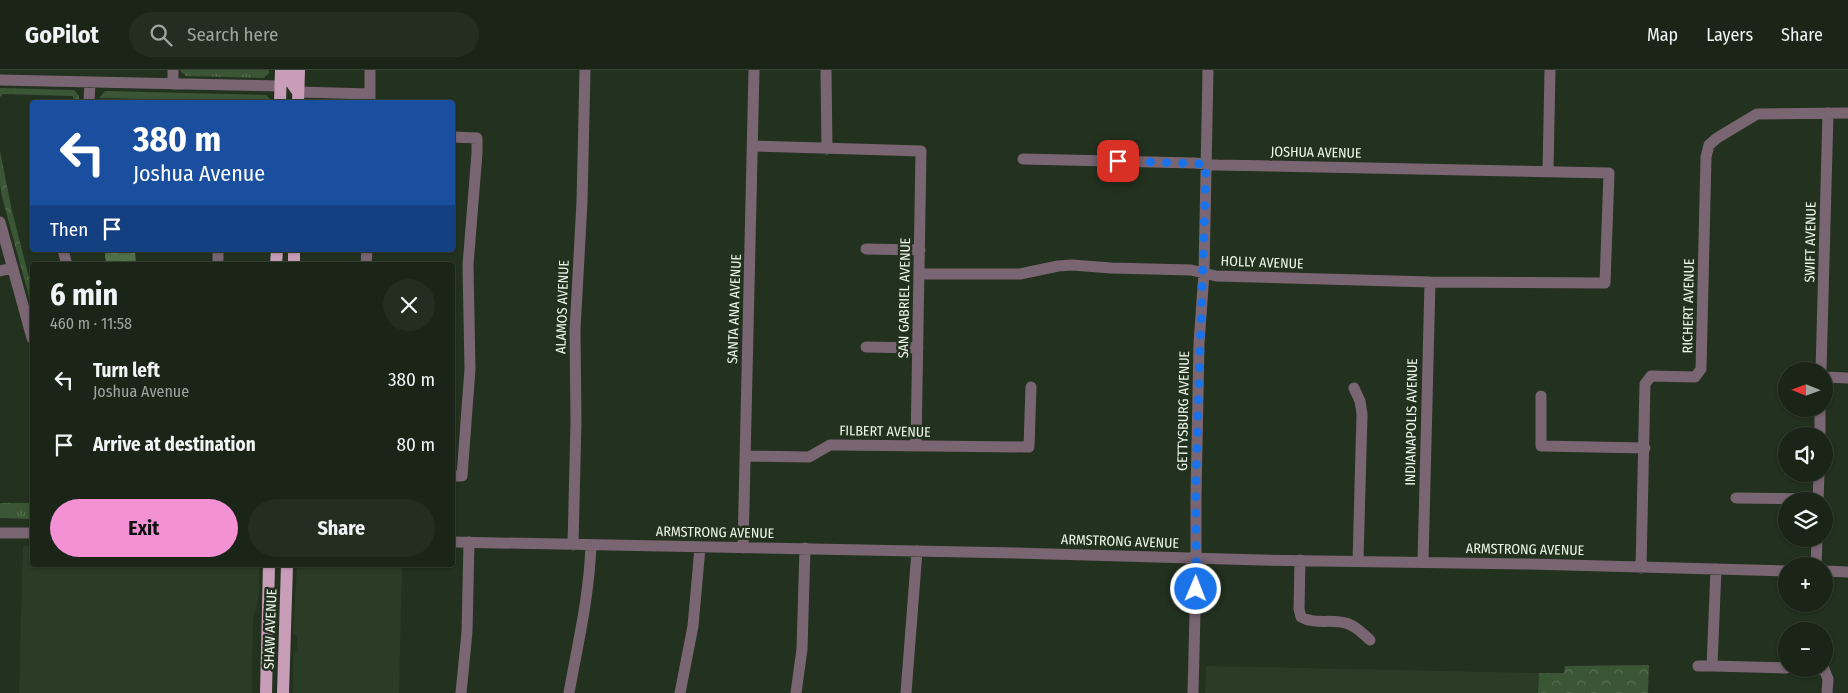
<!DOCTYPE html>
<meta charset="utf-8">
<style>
body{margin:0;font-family:"Fira Sans Condensed",sans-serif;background:#232d20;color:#f1f3f6;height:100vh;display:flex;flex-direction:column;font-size:19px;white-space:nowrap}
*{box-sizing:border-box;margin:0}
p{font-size:16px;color:#9fa5a1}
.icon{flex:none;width:28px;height:28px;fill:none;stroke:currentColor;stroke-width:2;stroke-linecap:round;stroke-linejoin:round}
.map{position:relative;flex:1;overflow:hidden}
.drawer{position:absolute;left:30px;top:192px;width:425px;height:305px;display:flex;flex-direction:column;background:#1a2517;border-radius:5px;box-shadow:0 1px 4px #0004,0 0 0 1px #384236}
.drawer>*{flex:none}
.top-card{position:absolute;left:30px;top:30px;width:425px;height:152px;border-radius:5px;box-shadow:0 1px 4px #0004,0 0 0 1px #384236;background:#1a4fa0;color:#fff;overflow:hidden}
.needle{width:32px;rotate:271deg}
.fabs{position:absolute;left:1778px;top:292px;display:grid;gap:10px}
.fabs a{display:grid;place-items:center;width:55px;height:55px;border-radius:50%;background:#1a2517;box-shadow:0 1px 4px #0004,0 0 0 1px #384236;font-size:25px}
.pin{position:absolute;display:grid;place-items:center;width:42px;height:42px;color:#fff;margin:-21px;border-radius:10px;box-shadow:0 2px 8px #0006}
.me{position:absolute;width:55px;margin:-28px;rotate:1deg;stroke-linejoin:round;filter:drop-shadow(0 0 4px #0008)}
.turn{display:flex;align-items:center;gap:18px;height:105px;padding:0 20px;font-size:22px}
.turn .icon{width:65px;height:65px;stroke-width:2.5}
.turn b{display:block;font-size:35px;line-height:42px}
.then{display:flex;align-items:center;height:48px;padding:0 20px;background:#0003;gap:10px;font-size:19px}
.round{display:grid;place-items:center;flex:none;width:52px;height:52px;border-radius:26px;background:#232d20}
.head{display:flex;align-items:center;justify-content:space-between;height:85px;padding:0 20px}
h1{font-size:30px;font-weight:700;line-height:38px}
.cta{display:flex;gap:10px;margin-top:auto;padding:10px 20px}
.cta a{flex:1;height:58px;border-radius:30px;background:#f491d4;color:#111;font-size:20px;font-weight:700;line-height:58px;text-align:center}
.cta a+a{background:#232d20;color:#f1f3f6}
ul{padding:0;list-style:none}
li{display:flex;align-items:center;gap:15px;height:65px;padding:0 20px}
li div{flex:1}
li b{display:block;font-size:19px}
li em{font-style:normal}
header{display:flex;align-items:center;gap:30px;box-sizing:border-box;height:70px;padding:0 25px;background:#1a2517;border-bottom:1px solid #384236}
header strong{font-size:24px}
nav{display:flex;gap:28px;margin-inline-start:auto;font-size:18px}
.search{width:350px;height:45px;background:#232d20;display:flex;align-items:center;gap:12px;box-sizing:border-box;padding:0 18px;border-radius:28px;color:#9fa5a1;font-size:19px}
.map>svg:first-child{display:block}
.built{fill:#2a3c25}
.grass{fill:url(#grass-tufts)}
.forest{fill:url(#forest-crowns)}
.water{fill:url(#water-waves)}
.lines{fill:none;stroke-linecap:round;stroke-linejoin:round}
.minor{stroke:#7a6572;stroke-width:11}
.major{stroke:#c89db8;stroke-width:12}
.route{stroke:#1a73e8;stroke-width:9;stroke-dasharray:0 16.2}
.labels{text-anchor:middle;stroke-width:5;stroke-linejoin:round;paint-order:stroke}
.street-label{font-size:14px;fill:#eef7eb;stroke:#23311f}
</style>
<header>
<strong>GoPilot</strong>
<div class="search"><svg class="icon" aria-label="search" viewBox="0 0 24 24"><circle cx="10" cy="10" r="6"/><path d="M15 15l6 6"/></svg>Search here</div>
<nav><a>Map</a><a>Layers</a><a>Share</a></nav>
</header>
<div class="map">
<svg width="1848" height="623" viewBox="0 0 1848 623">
<defs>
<pattern id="grass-tufts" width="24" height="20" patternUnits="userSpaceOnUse" patternTransform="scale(1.25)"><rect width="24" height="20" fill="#3b5634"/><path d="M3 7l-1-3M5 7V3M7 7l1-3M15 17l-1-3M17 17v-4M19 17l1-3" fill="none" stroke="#586f52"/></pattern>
<pattern id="forest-crowns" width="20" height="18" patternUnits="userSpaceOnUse" patternTransform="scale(1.25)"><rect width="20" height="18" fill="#3b5634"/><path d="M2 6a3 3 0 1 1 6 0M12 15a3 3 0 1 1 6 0" fill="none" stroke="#586f52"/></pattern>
<pattern id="water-waves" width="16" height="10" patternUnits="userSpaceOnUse" patternTransform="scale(1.25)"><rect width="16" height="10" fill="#517148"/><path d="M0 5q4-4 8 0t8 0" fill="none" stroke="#6a8663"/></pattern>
</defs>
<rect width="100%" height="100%" fill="#23311f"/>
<path class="built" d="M 23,476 L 32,476 L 32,495 L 259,495 L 259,524 L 253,550 L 252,623 L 19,623 Z
M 297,495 L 402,495 L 399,623 L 293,623 L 293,584 L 297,579 L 297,568 L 293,563 Z
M 1206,596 L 1539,603 L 1538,623 L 1205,623 Z"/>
<path class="grass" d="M 181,0 L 269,0 L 269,3 L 264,8 L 186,6 L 181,2 Z
M 105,21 L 266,25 L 273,32 L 99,28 Z
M 0,433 L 32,433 L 32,449 L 0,448 Z"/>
<path class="forest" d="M 0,18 L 74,20 L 79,26 L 79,32 L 73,32 L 73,26 L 3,24 L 0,27 Z
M 0,81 L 12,141 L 32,219 L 32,238 L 2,127 L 0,115 Z
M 1649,595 L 1648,623 L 1538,623 L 1539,603 L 1564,603 L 1565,596 Z"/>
<path class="water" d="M 105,180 L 135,180 L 136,195 L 108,195 L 105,188 Z"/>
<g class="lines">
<path class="minor" d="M 826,0 L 827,79
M 0,10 L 281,16
M 173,14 L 173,0
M 299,22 L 370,24
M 89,32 L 90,12
M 370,32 L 370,0
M 452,67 L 477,68 L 477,83 L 468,195 L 470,299 L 462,406 L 452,406
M 753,76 L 921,81 L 916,376
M 1548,101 L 1550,0
M 0,152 L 32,268
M 866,179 L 920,180
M 63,180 L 67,195
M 218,195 L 218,180
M 366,195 L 367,180
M 0,201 L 13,198
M 919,204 L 1020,204 L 1058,196 L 1072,195 L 1111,198 L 1191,200 L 1216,206 L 1430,212 L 1605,213 L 1609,103 L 1217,95 L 1194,93 L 1023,89
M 866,277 L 918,278
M 1821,301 L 1828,43
M 1824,307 L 1848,308
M 1354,318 L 1360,331 L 1362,344 L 1358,491
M 1541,326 L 1541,376 L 1645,378
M 1820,366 L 1820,339
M 745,386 L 809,387 L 830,375 L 837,375 L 1029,377 L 1031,317
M 1736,428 L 1818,429
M 1818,431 L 1819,404
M 0,463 L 32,463
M 452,472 L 1016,483 L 1261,490 L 1529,494 L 1786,501
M 573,475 L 576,351 L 575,260 L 582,132 L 585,0
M 743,478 L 754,0
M 1300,490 L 1299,539 L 1301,547 C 1313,554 1326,550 1340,552 C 1353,553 1361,562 1370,570
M 1423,492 L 1430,212
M 1816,496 L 1817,469
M 1641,498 L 1645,314 L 1651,306 L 1695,307 L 1701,299 L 1706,87 L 1709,75 L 1717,68 L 1757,44 L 1848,43
M 1716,499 L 1712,596 L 1786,598
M 1824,501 L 1848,502
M 1698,596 L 1712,596
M 1813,599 L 1824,599 L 1828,609 L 1827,623
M 461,623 L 467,562 L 469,472
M 569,623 C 578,572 589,528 591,475
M 680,623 L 693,556 L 700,478
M 796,623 L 802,579 L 805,478
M 906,623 L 917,481
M 1193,623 L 1196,503 L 1196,426 L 1199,273 L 1204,203 L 1208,0"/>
<path class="major" d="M 290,0 L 291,12 L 298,22
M 280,32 L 281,0
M 298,32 L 299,0
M 276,195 L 277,180
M 294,195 L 294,180
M 266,623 L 269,495
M 283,623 L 287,495"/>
</g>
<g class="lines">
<path class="route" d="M 1118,91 L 1206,94 C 1203,199 1199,304 1196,409 C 1195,445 1197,482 1196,519"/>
</g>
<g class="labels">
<g class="street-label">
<text transform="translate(1316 82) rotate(1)" y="5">JOSHUA AVENUE</text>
<text transform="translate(1810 172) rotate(-89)" y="5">SWIFT AVENUE</text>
<text transform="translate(1262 192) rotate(2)" y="5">HOLLY AVENUE</text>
<text transform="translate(904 228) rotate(-89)" y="5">SAN GABRIEL AVENUE</text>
<text transform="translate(1688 236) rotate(-89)" y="5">RICHERT AVENUE</text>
<text transform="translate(562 237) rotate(-88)" y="5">ALAMOS AVENUE</text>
<text transform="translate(734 239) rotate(-88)" y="5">SANTA ANA AVENUE</text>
<text transform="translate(1183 341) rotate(-89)" y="5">GETTYSBURG AVENUE</text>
<text transform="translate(1411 352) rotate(-89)" y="5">INDIANAPOLIS AVENUE</text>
<text transform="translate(885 361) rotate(1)" y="5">FILBERT AVENUE</text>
<text transform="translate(715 462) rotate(1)" y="5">ARMSTRONG AVENUE</text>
<text transform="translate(1120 471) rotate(2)" y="5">ARMSTRONG AVENUE</text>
<text transform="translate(1525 479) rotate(1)" y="5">ARMSTRONG AVENUE</text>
<text transform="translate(270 559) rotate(-88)" y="5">SHAW AVENUE</text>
</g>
</g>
</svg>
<div class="fabs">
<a><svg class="needle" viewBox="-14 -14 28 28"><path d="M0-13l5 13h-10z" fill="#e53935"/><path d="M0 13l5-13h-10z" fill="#9fa5a1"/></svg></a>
<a><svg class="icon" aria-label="sound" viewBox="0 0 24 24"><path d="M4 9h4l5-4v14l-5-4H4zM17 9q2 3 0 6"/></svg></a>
<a><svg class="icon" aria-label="layers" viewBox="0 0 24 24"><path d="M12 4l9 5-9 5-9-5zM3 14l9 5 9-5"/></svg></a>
<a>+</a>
<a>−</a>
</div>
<div class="pin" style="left:1118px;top:91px;background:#d93025"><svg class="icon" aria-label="arrive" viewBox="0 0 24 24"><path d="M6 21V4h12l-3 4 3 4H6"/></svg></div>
<svg class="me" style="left:1196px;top:519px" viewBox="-20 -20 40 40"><circle r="17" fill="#1a73e8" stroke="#fff" stroke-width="3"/><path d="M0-11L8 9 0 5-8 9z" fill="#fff"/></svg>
<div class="top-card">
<div class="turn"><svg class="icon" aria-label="left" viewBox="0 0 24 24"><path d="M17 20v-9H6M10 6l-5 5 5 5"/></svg><div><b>380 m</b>Joshua Avenue</div></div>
<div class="then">Then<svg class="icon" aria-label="arrive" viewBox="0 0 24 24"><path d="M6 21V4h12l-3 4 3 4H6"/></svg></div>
</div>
<section class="drawer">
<div class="head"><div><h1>6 min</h1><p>460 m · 11:58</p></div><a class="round"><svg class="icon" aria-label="close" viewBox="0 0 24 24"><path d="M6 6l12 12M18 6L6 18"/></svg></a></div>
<ul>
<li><svg class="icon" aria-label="left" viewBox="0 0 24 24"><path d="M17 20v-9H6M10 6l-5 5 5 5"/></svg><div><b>Turn left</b><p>Joshua Avenue</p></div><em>380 m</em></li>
<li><svg class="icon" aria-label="arrive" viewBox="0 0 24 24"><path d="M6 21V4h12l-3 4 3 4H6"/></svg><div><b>Arrive at destination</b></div><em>80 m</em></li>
</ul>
<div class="cta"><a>Exit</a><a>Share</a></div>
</section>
</div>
